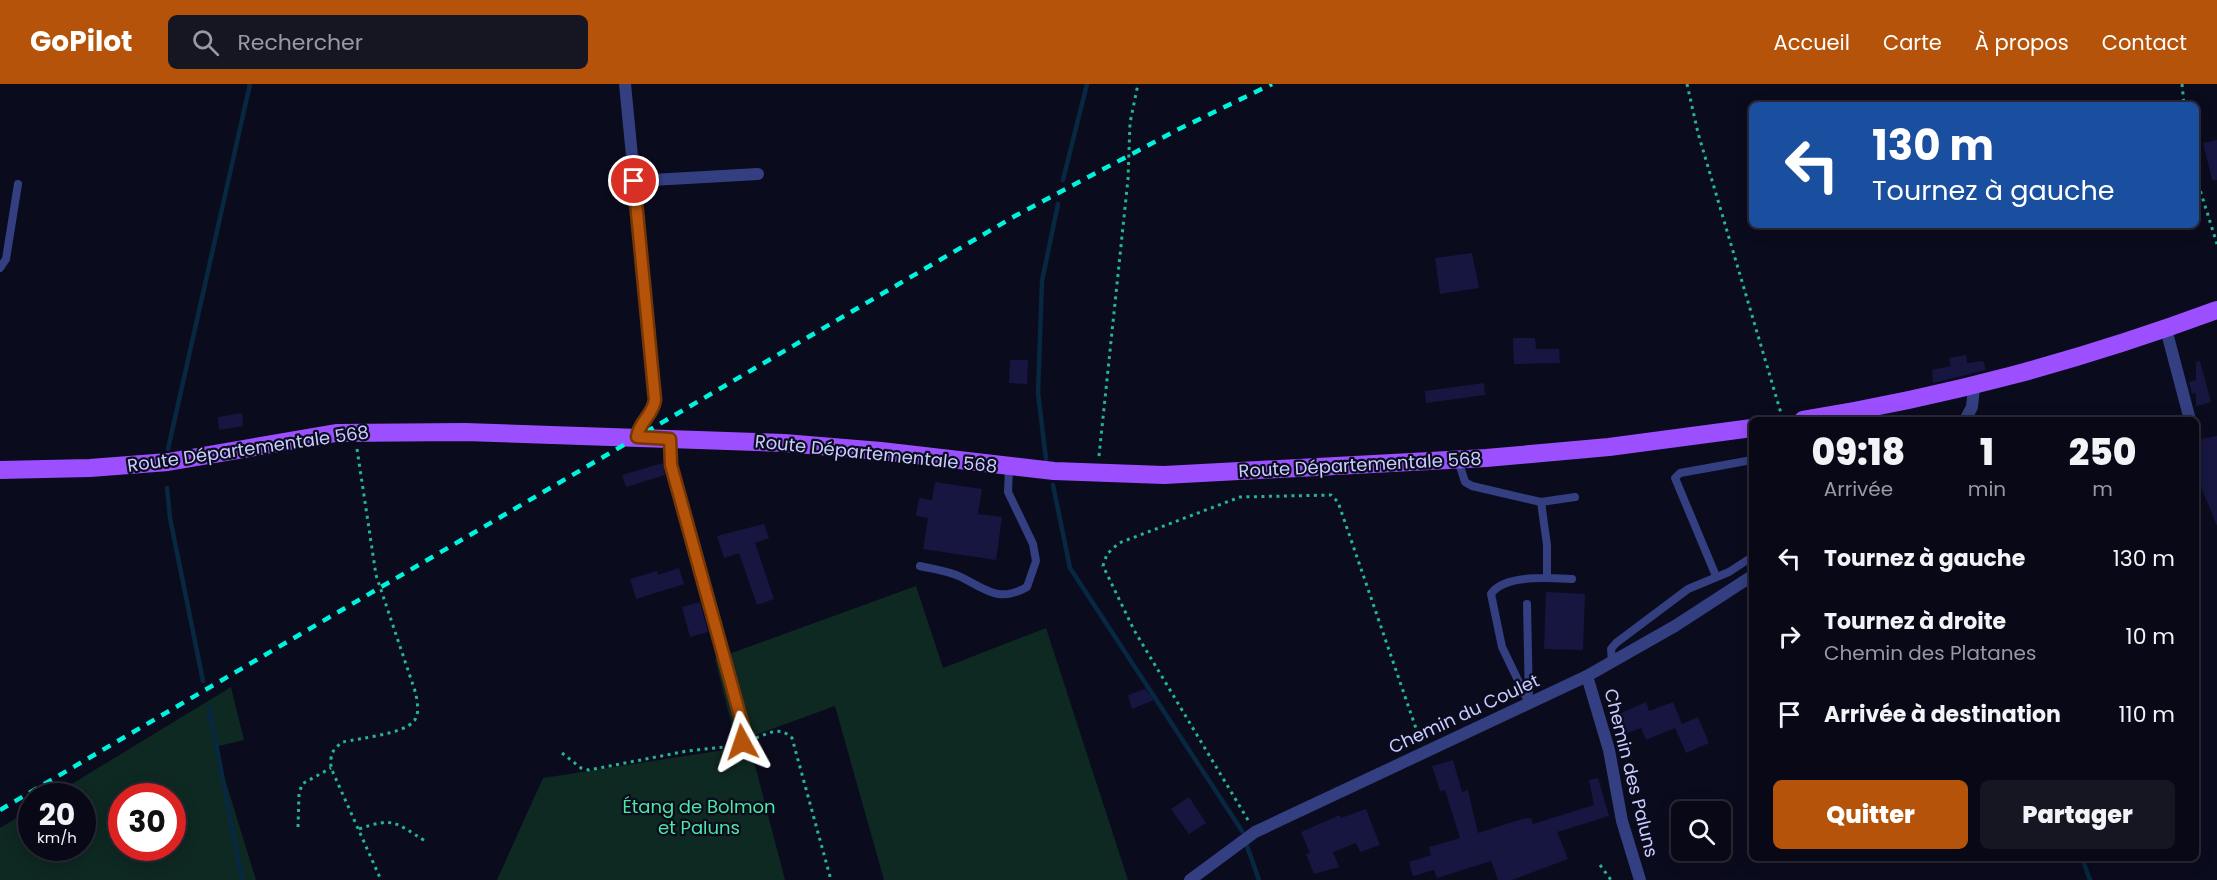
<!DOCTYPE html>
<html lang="fr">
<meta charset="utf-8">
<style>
body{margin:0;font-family:Poppins,sans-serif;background:#161623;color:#f1f3f6;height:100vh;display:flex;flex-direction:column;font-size:22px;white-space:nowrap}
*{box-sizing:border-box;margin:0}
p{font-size:20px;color:#989aa1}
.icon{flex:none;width:33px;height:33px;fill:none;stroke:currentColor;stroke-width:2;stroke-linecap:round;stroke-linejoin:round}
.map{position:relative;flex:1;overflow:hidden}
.panel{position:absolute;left:1749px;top:333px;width:450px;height:444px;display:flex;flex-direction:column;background:#080816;border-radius:9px;box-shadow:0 3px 15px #0003,0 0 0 2px #292935}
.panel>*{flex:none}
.banner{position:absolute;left:1749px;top:18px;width:450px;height:126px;border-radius:9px;box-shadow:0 3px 15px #0003,0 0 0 2px #292935;background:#1a4fa0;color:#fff;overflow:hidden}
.tools{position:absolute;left:1671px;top:717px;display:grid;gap:12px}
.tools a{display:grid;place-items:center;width:60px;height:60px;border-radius:9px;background:#080816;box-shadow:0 3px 15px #0003,0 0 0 2px #292935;font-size:30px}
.speed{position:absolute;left:18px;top:699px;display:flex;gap:12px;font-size:30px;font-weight:700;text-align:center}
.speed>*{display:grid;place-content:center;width:78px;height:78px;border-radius:50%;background:#080816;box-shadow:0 3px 15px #0003,0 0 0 2px #292935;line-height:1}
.speed small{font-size:15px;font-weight:400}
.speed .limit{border:9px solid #d22;background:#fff;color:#111}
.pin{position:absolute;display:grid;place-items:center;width:51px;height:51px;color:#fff;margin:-26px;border:3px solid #fff;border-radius:50%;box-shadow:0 2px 6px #0007}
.me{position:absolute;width:66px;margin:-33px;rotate:355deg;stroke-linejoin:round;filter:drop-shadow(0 0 4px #0008)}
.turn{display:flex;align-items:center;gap:21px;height:126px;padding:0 24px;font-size:27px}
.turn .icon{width:78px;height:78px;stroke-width:2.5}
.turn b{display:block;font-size:42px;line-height:51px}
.eta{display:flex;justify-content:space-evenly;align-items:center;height:102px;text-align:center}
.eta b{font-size:36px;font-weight:800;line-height:42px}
.button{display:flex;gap:12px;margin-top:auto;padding:12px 24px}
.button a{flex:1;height:69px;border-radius:9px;background:#b45309;color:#fff;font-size:24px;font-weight:800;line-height:69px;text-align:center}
.button a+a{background:#161623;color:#f1f3f6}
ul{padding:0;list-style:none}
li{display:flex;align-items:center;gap:18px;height:78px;padding:0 24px}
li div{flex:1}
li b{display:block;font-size:22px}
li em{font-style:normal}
header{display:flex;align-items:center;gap:36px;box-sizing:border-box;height:84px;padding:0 30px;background:#b45309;color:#fff}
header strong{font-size:28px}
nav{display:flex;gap:33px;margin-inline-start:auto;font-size:21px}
.search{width:420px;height:54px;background:#161623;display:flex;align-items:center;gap:15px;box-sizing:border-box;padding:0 21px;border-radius:9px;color:#989aa1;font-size:22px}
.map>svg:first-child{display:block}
.green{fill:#0e2822;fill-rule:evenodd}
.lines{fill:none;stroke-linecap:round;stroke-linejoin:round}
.stream{stroke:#082740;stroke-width:4.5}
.building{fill:#161640}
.path{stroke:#26b591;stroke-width:3;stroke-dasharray:3 4.5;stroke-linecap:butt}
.lane{stroke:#333f80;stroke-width:8}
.street{stroke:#333f80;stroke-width:12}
.primary{stroke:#9c4fff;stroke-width:18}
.rail{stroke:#00f3dd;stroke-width:4.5;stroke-dasharray:9 8;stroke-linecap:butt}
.route-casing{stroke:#753606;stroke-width:15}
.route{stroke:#b45309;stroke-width:10}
.labels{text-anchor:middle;stroke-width:4.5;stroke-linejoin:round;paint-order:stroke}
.street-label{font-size:18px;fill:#c8ccff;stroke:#0b0b1e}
.park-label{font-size:18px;fill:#4ee5a3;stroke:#0b0b1e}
</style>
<header>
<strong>GoPilot</strong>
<div class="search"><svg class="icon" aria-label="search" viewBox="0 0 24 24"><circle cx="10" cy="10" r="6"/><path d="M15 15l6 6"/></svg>Rechercher</div>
<nav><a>Accueil</a><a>Carte</a><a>À propos</a><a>Contact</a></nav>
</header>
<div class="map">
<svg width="2217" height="796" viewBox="0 0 2217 796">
<rect width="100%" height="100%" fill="#0b0b1e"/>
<path class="green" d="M 916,502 L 943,584 L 1046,544 L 1128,796 L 884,796 L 835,622 L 736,658 L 715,575 Z
M 231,603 L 244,656 L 215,663 L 256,796 L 0,796 L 0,744 L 31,725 L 32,764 L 82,764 L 82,712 L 52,712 ZM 122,712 L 172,712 L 172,764 L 122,764 Z
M 750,662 L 785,796 L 497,796 L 543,694 Z"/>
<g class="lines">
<path class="stream" d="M 1063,96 L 1087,0
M 168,365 L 250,0
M 1046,375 L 1038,309 L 1042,197 L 1058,120
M 1053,401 L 1070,484 L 1242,747
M 167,404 L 170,434 L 203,597
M 209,623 L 242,796
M 1247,762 L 1259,796
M 2082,774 L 2090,796"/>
</g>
<path class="building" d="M 2217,56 L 2217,96 L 2212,96 L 2203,59 Z
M 1472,169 L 1479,204 L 1440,210 L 1435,174 Z
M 1513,254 L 1535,254 L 1536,265 L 1559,265 L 1560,279 L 1514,280 Z
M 1966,271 L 1967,279 L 1983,277 L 1986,286 L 1933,299 L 1932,286 L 1951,282 L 1949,274 Z
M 1010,276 L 1028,276 L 1027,300 L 1009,299 Z
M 2200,277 L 2211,318 L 2196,322 L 2196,309 L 2192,310 L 2189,298 L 2196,296 L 2196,278 Z
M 1484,299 L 1485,311 L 1426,319 L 1425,307 Z
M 242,329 L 243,342 L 219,346 L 218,333 Z
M 2217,352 L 2217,442 L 2196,391 L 2196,356 Z
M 663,379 L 665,391 L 626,403 L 622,391 Z
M 935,398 L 982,405 L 978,430 L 1002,433 L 996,476 L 923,465 L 928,434 L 916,432 L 919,414 L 932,416 Z
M 764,440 L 769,454 L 755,459 L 774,515 L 757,521 L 739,469 L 724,474 L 717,452 Z
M 679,484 L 684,500 L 636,515 L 630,495 L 657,487 L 658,491 Z
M 1546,508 L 1585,510 L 1583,566 L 1544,565 Z
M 700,518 L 708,548 L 690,553 L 682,523 Z
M 1145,605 L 1154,616 L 1132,625 L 1128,611 Z
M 1646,618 L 1649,627 L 1673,618 L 1682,640 L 1698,633 L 1709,659 L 1686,669 L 1675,644 L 1646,656 L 1641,644 L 1627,649 L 1619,630 Z
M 1453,676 L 1462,708 L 1468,706 L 1478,749 L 1522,735 L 1531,734 L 1533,740 L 1594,721 L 1589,696 L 1598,694 L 1609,732 L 1557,748 L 1568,775 L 1512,796 L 1498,796 L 1491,777 L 1437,794 L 1434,786 L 1413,792 L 1409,778 L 1431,771 L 1429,763 L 1460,754 L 1445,706 L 1440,707 L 1432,682 Z
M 1189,713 L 1206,739 L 1189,750 L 1171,725 Z
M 1366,725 L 1380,761 L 1360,768 L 1356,759 L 1333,768 L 1339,783 L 1314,790 L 1306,770 L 1310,769 L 1301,748 L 1340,731 L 1341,734 Z"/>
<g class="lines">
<path class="path" d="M 1687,0 L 1698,49 L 1783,336
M 2182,0 L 2184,21
M 2196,93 L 2217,160
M 357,365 L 376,491 L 416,610 C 417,618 420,630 414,637 C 404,650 360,654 343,658 C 332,665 330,671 331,684 L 381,796
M 1099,372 L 1128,95 L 1130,39 L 1138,0
M 756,654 C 769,649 780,642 792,654 L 831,796
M 562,669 L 581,684 L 589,686 L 687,667 L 724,663
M 1248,736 L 1134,546 L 1103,482 L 1107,470 L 1119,459 L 1240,413 L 1331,411 L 1338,418 L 1420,656
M 298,743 L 299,710 L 302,700 L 331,684
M 359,745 C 393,733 395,738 425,757
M 1600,781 L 1611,796"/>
<path class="lane" d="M 0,184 L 6,175 L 18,100
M 1458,376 L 1465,398 L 1472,402 L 1541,418 L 1575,413
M 1541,418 L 1547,461 L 1547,494
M 920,482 C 933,485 949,487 961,493 C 987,506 999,519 1027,503 L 1036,477 L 1033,460 L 1008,408 L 1009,383
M 1716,492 L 1675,394 L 1680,389 L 1752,376
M 1527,520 L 1529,619 L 1502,563 L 1491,510 C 1504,490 1550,494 1572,495
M 1612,578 L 1611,565 L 1616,559 L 1688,505 L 1729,488 L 1752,473"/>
<path class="street" d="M 625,0 L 655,309 C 655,328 640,336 637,353
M 634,97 L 758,90
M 2166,245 L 2190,336
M 1965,336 L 1972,323 L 1974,303
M 670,355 L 671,381 L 744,646 L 736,673
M 1587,592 L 1609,666 L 1622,737 L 1640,796
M 1190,796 L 1255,748 L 1587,592 L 1675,542 L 1752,492"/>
<path class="primary" d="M 1803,336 C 1948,312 2079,277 2217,226
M 0,386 L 90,384 L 168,378 L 336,349 L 465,348 L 784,359 L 881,367 L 1054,387 L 1164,391 L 1486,374 L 1609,363 L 1752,344"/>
<path class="rail" d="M 0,726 L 1015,132 L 1177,46 L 1272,0"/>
</g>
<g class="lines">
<defs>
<path id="route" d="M 634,97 L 655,316 C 653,331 639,338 637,353 L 670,355 L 671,381 L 744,646 L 742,658"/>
</defs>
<use href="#route" class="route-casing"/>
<use href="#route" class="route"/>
</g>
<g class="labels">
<g class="street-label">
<text transform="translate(248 365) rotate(-8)" y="6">Route Départementale 568</text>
<text transform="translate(876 370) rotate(6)" y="6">Route Départementale 568</text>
<text transform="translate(1360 381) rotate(-3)" y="6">Route Départementale 568</text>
<text transform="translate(1464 630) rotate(-25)" y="6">Chemin du Coulet</text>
<text transform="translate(1631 689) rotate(76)" y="6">Chemin des Paluns</text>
</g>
<g class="park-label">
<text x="699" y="729">Étang de Bolmon<tspan x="699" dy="21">et Paluns</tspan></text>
</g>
</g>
</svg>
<div class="tools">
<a><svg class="icon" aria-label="search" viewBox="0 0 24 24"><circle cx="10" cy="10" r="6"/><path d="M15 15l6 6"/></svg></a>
</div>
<div class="speed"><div>20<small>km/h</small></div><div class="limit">30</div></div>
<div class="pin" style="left:634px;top:97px;background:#d93025"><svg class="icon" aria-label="arrive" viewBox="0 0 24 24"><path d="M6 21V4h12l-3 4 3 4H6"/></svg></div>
<svg class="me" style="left:742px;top:658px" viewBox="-20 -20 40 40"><path d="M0-17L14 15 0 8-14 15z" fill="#b45309" stroke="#fff" stroke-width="4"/></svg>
<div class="banner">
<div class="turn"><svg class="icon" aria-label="left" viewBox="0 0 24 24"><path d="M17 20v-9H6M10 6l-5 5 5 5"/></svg><div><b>130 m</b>Tournez à gauche</div></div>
</div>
<section class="panel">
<div class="eta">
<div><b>09:18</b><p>Arrivée</p></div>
<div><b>1</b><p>min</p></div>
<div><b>250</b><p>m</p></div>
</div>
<ul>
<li><svg class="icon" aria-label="left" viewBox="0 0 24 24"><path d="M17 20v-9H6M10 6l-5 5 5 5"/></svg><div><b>Tournez à gauche</b></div><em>130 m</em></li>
<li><svg class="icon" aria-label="right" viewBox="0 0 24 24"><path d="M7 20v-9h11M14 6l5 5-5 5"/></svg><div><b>Tournez à droite</b><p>Chemin des Platanes</p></div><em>10 m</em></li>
<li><svg class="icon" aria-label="arrive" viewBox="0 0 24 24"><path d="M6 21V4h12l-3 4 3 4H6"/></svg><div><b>Arrivée à destination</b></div><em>110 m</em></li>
</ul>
<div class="button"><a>Quitter</a><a>Partager</a></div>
</section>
</div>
